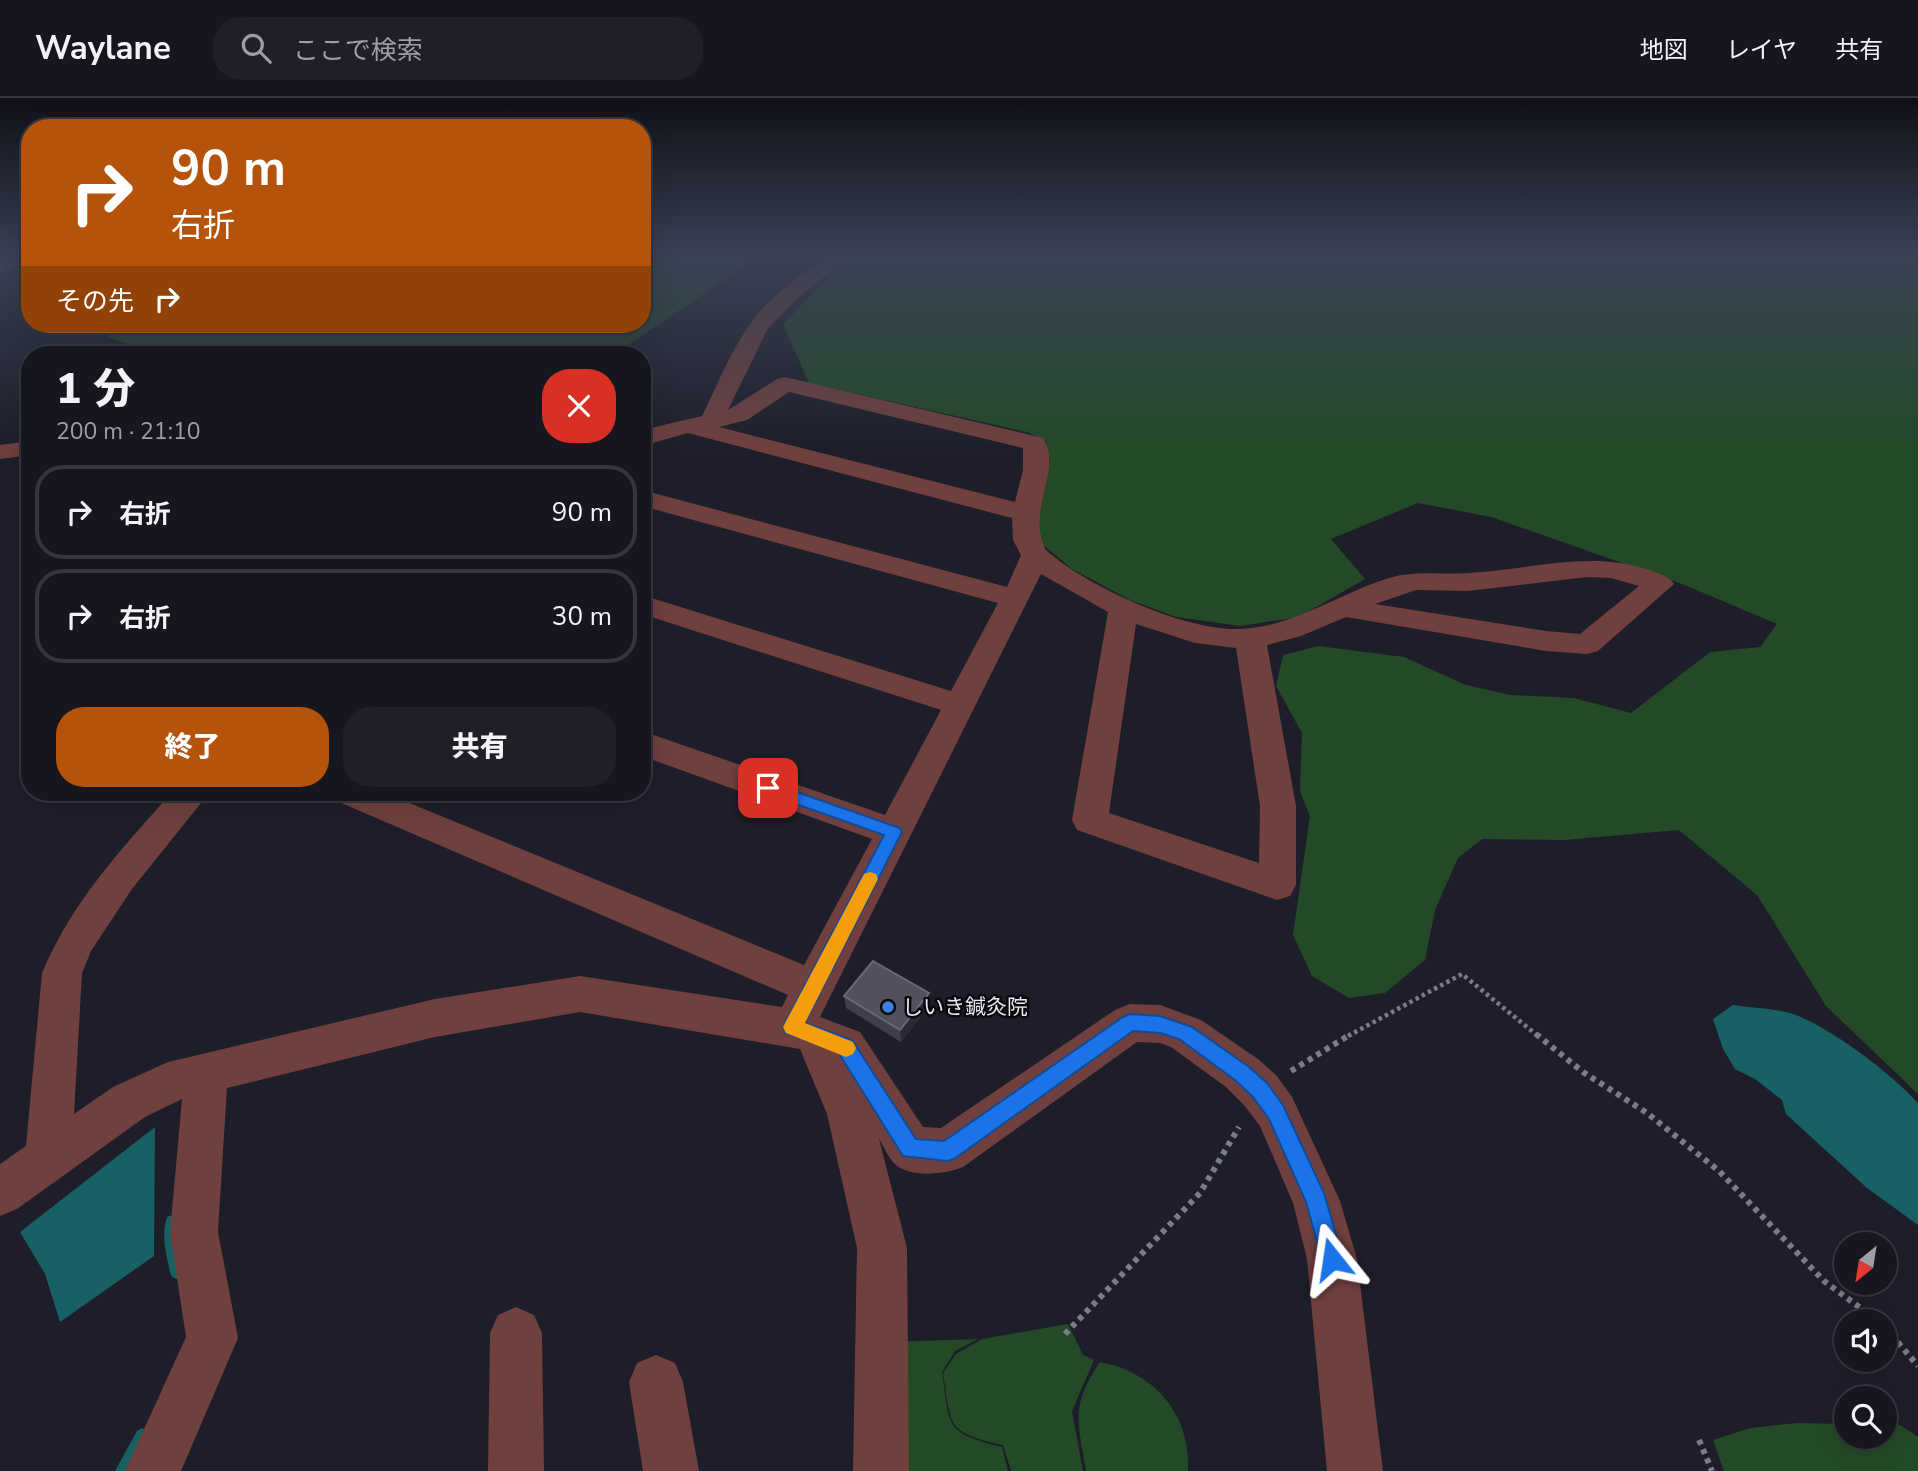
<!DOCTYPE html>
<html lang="ja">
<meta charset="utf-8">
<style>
body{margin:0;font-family:"Nunito Sans","Noto Sans JP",sans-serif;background:#1f1f28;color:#f1f3f6;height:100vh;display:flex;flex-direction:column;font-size:26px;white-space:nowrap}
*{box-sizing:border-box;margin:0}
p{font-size:23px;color:#9e9fa4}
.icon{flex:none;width:38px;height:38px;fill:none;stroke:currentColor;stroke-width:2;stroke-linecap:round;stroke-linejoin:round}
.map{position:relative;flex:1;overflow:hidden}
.drawer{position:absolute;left:21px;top:248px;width:630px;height:455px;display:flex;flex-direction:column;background:#16161f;border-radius:28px;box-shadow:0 7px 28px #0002,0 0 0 2px #35353d}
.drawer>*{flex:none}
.hud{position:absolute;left:21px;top:21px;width:630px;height:214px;border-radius:28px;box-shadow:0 7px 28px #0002,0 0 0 2px #35353d;background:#b45309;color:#fff;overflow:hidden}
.needle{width:46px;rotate:210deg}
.controls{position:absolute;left:1834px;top:1134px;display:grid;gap:14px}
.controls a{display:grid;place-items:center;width:63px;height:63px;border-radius:50%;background:#16161f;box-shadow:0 7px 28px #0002,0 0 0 2px #35353d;font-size:35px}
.pin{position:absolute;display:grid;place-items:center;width:60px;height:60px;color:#fff;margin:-30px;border-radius:14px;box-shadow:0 4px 10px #0006}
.me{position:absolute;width:77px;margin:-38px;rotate:345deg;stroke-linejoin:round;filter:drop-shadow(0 0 5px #0008)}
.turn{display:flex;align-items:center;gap:24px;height:147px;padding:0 35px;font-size:32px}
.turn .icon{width:91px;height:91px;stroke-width:2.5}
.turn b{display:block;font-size:49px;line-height:60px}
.then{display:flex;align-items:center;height:66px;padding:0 35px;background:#0003;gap:14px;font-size:26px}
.round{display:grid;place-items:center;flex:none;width:74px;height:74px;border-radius:28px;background:#1f1f28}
.head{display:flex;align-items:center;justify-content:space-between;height:119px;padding:0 35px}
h1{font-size:42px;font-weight:800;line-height:52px}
.primary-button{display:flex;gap:14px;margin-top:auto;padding:14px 35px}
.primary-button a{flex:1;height:80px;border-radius:28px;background:#b45309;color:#fff;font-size:28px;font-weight:800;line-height:80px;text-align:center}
.primary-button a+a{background:#1f1f28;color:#f1f3f6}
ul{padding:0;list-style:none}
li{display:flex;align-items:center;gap:21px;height:94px;margin:0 14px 10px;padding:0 21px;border:4px solid #35353d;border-radius:28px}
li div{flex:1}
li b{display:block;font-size:26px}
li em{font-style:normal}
header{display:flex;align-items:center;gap:42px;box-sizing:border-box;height:98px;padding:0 35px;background:#16161f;border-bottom:2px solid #35353d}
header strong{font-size:33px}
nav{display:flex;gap:38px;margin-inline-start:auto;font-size:24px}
.search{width:490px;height:63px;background:#1f1f28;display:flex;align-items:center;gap:18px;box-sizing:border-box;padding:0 24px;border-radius:28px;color:#9e9fa4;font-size:26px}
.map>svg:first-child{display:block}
.green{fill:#234927}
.water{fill:#176165}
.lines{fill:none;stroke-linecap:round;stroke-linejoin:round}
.stream{fill:#176165;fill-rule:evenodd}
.path-far1{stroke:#7b7c86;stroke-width:4.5;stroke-dasharray:3.5 3.5;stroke-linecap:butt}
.path{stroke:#7b7c86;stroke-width:6;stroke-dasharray:5 5;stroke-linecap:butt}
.street{fill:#6f403e;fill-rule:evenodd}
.wall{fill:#3e3f4b}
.shaded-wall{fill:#292a36}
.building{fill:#50515c;stroke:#686974;stroke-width:2}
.route{fill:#1a73e8;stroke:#114b97;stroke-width:2}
.slow{fill:#f59e0b}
.shop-dot{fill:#3f7fe0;stroke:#08080d;stroke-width:2.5}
.labels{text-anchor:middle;stroke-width:5;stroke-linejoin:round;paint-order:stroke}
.poi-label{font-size:21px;fill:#e8e9f1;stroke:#08080d;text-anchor:start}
</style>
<header>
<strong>Waylane</strong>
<div class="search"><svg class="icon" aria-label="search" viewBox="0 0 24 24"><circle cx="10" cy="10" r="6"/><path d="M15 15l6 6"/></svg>ここで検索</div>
<nav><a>地図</a><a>レイヤ</a><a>共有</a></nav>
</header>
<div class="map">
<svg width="1918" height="1373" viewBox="0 0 1918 1373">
<rect width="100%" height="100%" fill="#1d1e29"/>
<path class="green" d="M 642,159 L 758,159 L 613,257 L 185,257 C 156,243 135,252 107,238 L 109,226 L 642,226 Z
M 849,159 L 1918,159 L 1918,996 L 1826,908 L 1757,797 L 1679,732 L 1564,742 L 1482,741 L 1458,760 L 1435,812 L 1425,862 L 1385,895 L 1349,900 L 1312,878 L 1293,837 L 1310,718 L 1300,693 L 1302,635 L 1276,588 L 1283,557 L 1318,548 L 1404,559 L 1466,587 L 1511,597 L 1574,600 L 1631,615 L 1710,554 L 1760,549 L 1777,526 L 1682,486 L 1491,419 L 1418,405 L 1331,441 L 1365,481 L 1299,519 L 1240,528 L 1176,519 L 1130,502 L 1072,471 L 1042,446 L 1033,422 L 1050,362 L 1046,343 L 1027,334 L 809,285 L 783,226 Z
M 1068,1226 L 1083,1257 L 1094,1262 L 1072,1313 L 1083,1373 L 1011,1373 L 1003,1347 C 946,1334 952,1330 943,1275 L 956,1256 L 982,1241 Z
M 978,1241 L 955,1253 L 942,1274 C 950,1329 944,1335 1002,1349 L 1008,1373 L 894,1373 L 890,1244 Z
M 1100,1264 C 1155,1274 1191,1317 1188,1373 L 1086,1373 C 1078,1324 1070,1308 1100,1264 Z
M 1797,1325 L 1846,1326 L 1846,1339 L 1885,1339 L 1885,1327 L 1900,1327 L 1918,1339 L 1918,1373 L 1724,1373 L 1713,1342 L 1750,1330 Z"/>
<path class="water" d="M 1733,907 C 1752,910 1774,910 1793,916 C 1830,929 1892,976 1918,1005 L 1918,1127 L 1867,1090 L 1786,1016 L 1782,1002 L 1755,981 L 1735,971 L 1723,951 L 1713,921 Z
M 155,1029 L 154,1158 L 60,1224 L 45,1176 L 20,1134 Z"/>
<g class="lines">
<path class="stream" d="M 172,1117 L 177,1119 L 179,1124 L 177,1143 L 184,1174 L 182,1179 L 177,1181 L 172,1179 L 170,1174 C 166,1155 161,1138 167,1119 Z
M 142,1330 L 147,1333 L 150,1338 L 131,1373 L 115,1373 L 137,1333 Z"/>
<path class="path-far1" d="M 1348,938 L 1462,876 L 1538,938"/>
<path class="path" d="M 1536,936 L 1583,974 L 1647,1015 L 1719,1073 L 1824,1183 L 1878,1223
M 1291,973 L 1351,936
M 1885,1229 L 1918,1268
M 1065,1236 L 1200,1095 L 1239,1029
M 1699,1342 L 1712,1373"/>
<path class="street" d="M 5,159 L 29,159 L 0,175 L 0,162 Z
M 827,159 L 849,159 L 799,199 L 768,230 L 728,312 L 777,281 L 785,279 L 1043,340 C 1064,370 1025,412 1046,452 C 1086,488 1181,531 1235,531 C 1291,531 1337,496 1389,480 C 1416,472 1441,477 1468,475 C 1531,472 1591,451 1652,473 C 1661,477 1669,478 1674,486 L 1598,553 L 1587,556 L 1546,553 L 1346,519 L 1301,538 L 1267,547 L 1296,708 L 1296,787 L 1290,798 L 1277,802 L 1077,732 L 1072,722 L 1108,514 L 1041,476 L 820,919 L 860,934 L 923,1029 L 941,1030 L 1115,912 L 1130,906 L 1160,907 L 1201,922 L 1258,961 L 1276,977 L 1292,999 L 1340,1103 L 1357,1161 L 1383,1373 L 1327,1373 L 1307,1161 L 1293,1105 L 1260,1028 L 1244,1007 L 1226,989 L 1171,949 L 1160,945 L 1137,944 L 963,1069 C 946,1076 909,1081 894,1065 C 888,1059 884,1049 879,1041 L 907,1150 L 909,1373 L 853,1373 L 857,1150 L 827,1016 L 800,951 L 580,914 L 435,939 L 227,990 L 218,1134 L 238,1240 L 181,1373 L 125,1373 L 186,1239 L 170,1134 L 182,1001 L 145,1019 L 17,1111 L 0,1118 L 0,1066 L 26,1048 L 42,875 C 73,802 120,753 171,695 L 209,695 L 132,791 L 91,853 L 82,875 L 74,1016 L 113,989 L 168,964 L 435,901 L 580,878 L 782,909 L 788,897 L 339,704 L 333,695 L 385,695 L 804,867 L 872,741 L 642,658 L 642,633 L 885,717 L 941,612 L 642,516 L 642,497 L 951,593 L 998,505 L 642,408 L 642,392 L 1007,489 L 1021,457 L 1013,442 L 1012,420 L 688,335 L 642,348 L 642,332 L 702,318 C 718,286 731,251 753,222 C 773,196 800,177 827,159 ZM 789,294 L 1023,350 L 1023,372 L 1015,404 L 719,329 L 747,322 ZM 1587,479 L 1611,480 L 1639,488 L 1580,536 L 1546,533 L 1375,506 L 1416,492 L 1468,493 ZM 1136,526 L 1195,545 L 1236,550 L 1260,708 L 1259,765 L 1109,715 Z
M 30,343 L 30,357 L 0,361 L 0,347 Z
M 516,1209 L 534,1217 L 542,1235 L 544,1373 L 488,1373 L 490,1235 L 498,1217 Z
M 656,1257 L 675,1265 L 683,1284 L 699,1373 L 643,1373 L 629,1284 L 637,1265 Z"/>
</g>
<path class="wall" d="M 844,898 L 929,908 L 901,944 L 846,910 Z"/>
<path class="shaded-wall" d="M 929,895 L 929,908 L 901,944 L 900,932 Z"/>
<path class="building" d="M 873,863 L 929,895 L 900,932 L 844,898 Z"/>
<linearGradient id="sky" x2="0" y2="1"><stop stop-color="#101017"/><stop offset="0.45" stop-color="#3a4154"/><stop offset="1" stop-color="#3a4154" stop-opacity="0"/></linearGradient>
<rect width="1918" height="351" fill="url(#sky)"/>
<path class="route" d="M 768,684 L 900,730 L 902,734 L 805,925 L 852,942 L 916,1041 L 944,1043 L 1123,919 L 1130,916 L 1160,918 L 1192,929 L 1249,969 L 1267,985 L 1283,1007 L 1324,1095 L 1343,1161 L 1340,1169 L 1332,1172 L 1324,1169 L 1306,1104 L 1269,1021 L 1253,999 L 1235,982 L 1179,941 L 1160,935 L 1133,933 L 954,1061 L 947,1063 L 903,1058 L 838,954 L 786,935 L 783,929 L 884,737 L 762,694 L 760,690 L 762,685 Z"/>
<path class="slow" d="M 870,774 L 876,776 L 878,781 L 805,925 L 853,944 L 856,950 L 853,956 L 846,959 L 786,935 L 783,929 L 864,776 Z"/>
<circle class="shop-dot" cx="888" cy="909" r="7"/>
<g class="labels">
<g class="poi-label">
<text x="902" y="916">しいき鍼灸院</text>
</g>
</g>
</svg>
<div class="controls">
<a><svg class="needle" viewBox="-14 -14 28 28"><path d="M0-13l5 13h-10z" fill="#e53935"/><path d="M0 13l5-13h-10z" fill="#9e9fa4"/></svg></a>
<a><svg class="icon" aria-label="sound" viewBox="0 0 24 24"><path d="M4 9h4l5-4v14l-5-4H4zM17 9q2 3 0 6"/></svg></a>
<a><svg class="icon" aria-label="search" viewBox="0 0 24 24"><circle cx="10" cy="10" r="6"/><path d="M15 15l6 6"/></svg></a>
</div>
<div class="pin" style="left:768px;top:690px;background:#d93025"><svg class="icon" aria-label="arrive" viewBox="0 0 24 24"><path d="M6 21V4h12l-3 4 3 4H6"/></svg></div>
<svg class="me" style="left:1332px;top:1161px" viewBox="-20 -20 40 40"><path d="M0-17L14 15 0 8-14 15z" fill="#1a73e8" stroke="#fff" stroke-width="4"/></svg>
<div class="hud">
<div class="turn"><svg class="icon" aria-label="right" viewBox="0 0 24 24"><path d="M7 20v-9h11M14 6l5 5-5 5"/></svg><div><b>90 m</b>右折</div></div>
<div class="then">その先<svg class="icon" aria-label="right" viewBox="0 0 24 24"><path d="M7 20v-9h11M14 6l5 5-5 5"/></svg></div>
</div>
<section class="drawer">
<div class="head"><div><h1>1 分</h1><p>200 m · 21:10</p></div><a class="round" style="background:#d93025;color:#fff"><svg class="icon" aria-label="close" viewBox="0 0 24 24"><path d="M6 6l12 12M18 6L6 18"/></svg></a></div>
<ul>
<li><svg class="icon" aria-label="right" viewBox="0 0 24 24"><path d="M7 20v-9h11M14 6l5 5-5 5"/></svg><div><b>右折</b></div><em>90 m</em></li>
<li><svg class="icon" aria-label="right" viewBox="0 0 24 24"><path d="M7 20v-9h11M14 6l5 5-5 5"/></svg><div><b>右折</b></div><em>30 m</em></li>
</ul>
<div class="primary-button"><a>終了</a><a>共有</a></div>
</section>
</div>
